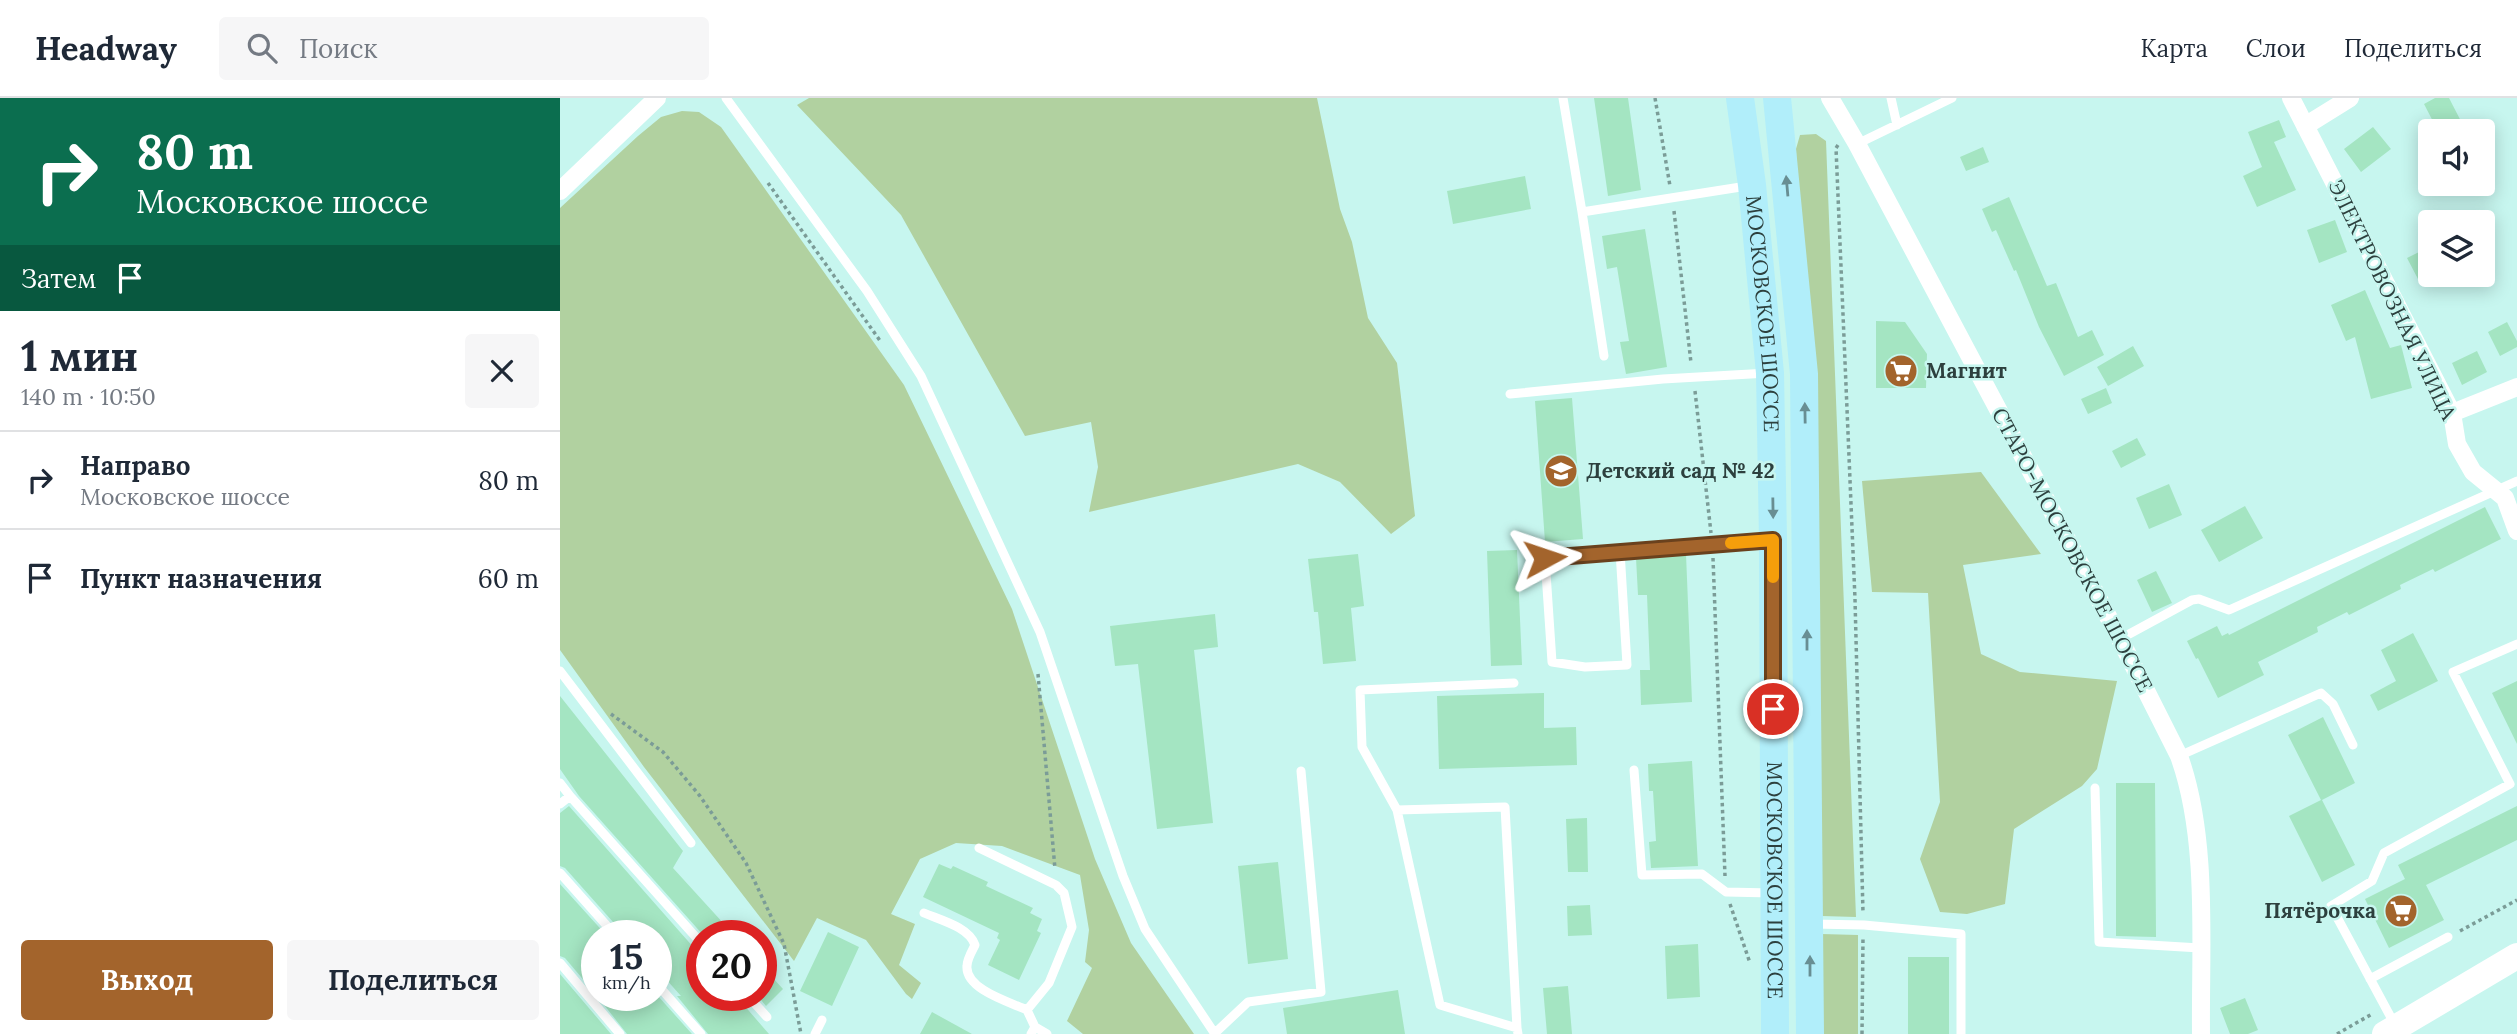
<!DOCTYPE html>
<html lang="ru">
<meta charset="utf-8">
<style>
body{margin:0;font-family:Lora,serif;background:#f6f6f7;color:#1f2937;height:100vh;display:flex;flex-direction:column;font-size:26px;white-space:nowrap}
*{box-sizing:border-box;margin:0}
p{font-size:23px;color:#747a83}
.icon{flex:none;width:38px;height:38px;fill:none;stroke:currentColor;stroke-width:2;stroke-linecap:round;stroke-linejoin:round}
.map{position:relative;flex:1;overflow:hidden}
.drawer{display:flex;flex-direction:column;background:#fff;width:560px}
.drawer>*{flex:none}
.top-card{background:#0b6e4f;color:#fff;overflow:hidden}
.controls{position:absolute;left:1858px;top:21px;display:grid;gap:14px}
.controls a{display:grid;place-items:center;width:77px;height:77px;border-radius:7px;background:#fff;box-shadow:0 4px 18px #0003;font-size:35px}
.speed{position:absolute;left:21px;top:822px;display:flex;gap:14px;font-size:35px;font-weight:700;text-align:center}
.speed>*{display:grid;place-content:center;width:91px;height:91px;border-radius:50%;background:#fff;box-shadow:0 4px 18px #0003;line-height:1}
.speed small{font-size:18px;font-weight:400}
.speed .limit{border:10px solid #d22;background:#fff;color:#111}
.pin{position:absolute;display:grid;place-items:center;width:60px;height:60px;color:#fff;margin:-30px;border:4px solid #fff;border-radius:50%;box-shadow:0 2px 7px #0007}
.me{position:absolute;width:77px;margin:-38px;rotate:85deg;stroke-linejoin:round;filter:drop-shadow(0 0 5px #0008)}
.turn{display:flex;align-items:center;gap:24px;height:147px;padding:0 21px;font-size:32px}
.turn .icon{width:91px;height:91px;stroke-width:2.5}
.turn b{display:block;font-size:49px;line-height:60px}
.then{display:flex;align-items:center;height:66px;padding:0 21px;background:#0003;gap:14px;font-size:26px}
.round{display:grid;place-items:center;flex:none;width:74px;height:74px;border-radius:7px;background:#f6f6f7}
.headline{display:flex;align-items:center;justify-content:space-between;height:119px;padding:0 21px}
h1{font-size:42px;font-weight:700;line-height:52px}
.cta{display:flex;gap:14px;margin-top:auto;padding:14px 21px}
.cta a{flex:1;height:80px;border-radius:7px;background:#a3642c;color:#fff;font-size:28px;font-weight:700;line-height:80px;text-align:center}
.cta a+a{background:#f6f6f7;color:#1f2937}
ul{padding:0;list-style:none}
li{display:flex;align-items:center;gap:21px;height:98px;padding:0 21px;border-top:2px solid #e0e1e3}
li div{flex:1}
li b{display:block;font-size:26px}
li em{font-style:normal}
header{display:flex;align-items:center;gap:42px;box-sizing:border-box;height:98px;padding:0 35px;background:#fff;border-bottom:2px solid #e0e1e3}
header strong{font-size:33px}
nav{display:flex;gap:38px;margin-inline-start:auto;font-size:24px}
.search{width:490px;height:63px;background:#f6f6f7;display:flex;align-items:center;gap:18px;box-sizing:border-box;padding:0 24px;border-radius:7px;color:#747a83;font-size:26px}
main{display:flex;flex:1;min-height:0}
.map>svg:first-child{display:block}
.green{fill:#b1d1a0}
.building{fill:#a4e5c2}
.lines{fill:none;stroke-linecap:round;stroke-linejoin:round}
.path{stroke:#7b9c97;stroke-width:3.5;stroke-dasharray:3.5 3.5;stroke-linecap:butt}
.lane{stroke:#fff;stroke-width:9}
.street{stroke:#fff;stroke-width:18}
.secondary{stroke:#fff;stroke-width:26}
.primary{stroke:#b1eefa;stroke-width:28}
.oneway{fill:#688e93}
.route-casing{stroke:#6a411d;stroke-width:18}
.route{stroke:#a3642c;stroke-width:12}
.slow{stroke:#f59e0b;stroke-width:12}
.labels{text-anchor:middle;stroke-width:5;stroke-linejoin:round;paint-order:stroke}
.street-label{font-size:21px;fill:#2d403e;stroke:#c7f6ef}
.poi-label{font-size:21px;font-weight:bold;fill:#2d403e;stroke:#c7f6ef;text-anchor:start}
</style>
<header>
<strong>Headway</strong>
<div class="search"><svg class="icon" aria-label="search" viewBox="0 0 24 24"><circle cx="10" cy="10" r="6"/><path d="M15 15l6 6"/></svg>Поиск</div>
<nav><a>Карта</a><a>Слои</a><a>Поделиться</a></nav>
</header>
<main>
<section class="drawer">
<div class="top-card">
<div class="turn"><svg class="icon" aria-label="right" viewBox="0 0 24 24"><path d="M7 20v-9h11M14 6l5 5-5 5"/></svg><div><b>80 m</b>Московское шоссе</div></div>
<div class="then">Затем<svg class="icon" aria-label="arrive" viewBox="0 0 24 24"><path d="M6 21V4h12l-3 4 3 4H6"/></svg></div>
</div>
<div class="headline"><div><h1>1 мин</h1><p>140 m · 10:50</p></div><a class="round"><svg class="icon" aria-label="close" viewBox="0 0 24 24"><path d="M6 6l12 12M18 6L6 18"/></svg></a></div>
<ul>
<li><svg class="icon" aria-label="right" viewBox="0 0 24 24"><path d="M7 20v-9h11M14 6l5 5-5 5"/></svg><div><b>Направо</b><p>Московское шоссе</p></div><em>80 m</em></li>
<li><svg class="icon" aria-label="arrive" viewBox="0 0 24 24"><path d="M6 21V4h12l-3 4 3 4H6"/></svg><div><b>Пункт назначения</b></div><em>60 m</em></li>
</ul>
<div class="cta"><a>Выход</a><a>Поделиться</a></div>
</section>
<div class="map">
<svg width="1957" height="936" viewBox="0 0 1957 936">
<rect width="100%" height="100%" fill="#c7f6ef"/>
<path class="green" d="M 249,0 L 757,0 L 780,111 L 792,144 L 808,220 L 837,265 L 855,418 L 831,436 L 780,384 L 738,366 L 529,414 L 538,369 L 531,324 L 465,338 L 341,117 L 237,7 Z
M 122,13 L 139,14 L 161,29 L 344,287 L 452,511 L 535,761 L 571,845 L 634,936 L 523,936 L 507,923 L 532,870 L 525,864 L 529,832 L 520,777 L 442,748 L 396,745 L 360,761 L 331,816 L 355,826 L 339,867 L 361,885 L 352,901 L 346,896 L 306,842 L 257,820 L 234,863 L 84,669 L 0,552 L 0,110 L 78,38 L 101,19 Z
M 1256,36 L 1266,43 L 1296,819 L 1262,818 L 1236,51 L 1240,37 Z
M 1421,374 L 1481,456 L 1403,467 L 1421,556 L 1460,574 L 1557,583 L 1537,671 L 1522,688 L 1454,731 L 1445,806 L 1407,816 L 1380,814 L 1360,761 L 1380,704 L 1368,495 L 1312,494 L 1302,383 Z
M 1261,836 L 1298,837 L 1298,936 L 1262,936 Z"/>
<path class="building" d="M 1034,0 L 1068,0 L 1081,92 L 1048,98 Z
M 1875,0 L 1889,0 L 1904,29 L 1896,33 L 1878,33 L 1864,6 Z
M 1719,22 L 1726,39 L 1714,44 L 1736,92 L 1697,109 L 1683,78 L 1702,69 L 1688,34 Z
M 1813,29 L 1831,51 L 1801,74 L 1784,51 Z
M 1423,49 L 1429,64 L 1406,73 L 1400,59 Z
M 965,78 L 971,111 L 893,126 L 887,93 Z
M 1449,99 L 1487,188 L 1496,185 L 1518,239 L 1532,232 L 1544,257 L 1504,278 L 1479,229 L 1456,172 L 1454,173 L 1436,132 L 1432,134 L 1422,111 Z
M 1775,122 L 1787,154 L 1759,165 L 1747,132 Z
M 1085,131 L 1107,269 L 1066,276 L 1060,244 L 1069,243 L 1057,169 L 1047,171 L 1042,138 Z
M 1871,148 L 1871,175 L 1858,181 L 1847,160 Z
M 1805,192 L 1830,250 L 1841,247 L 1852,290 L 1811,301 L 1795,239 L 1786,243 L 1771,207 Z
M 1316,223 L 1345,224 L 1367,256 L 1366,290 L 1316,290 Z
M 1947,224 L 1957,243 L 1957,249 L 1940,258 L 1928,234 Z
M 1573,248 L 1584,268 L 1548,288 L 1537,269 Z
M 1917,253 L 1927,274 L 1902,287 L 1892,265 Z
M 1546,290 L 1552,305 L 1528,316 L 1521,301 Z
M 1012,300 L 1023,441 L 985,444 L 975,303 Z
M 1577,340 L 1586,357 L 1561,370 L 1552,353 Z
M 1609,386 L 1622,417 L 1589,431 L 1576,400 Z
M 1685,408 L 1703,440 L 1659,464 L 1641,432 Z
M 1925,409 L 1941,441 L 1875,474 L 1873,471 L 1840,487 L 1841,491 L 1789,517 L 1787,514 L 1757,529 L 1758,534 L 1698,564 L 1704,577 L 1658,600 L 1638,560 L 1636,561 L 1627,543 L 1657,528 L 1662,538 L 1668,535 L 1669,537 Z
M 957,452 L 962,567 L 931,568 L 927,453 Z
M 798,456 L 804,508 L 791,510 L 796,563 L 763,566 L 758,514 L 754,514 L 748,461 Z
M 1126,456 L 1132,604 L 1081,607 L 1080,572 L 1090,572 L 1087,497 L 1078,497 L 1076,460 Z
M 1596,473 L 1612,505 L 1592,514 L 1577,482 Z
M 655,516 L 658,549 L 634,552 L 653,725 L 597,731 L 578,566 L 555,568 L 550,528 Z
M 1853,535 L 1878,583 L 1818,613 L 1810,597 L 1836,583 L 1821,552 Z
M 1957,583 L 1957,646 L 1932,595 Z
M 984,595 L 984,630 L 1016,629 L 1017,667 L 879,671 L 877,598 Z
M 0,598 L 123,753 L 113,770 L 175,838 L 144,838 L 19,698 L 0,671 Z
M 1763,619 L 1795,685 L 1762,702 L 1795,767 L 1762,784 L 1729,718 L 1761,702 L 1728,637 Z
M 1132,663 L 1138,768 L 1091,770 L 1089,744 L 1096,743 L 1093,693 L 1089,693 L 1088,666 Z
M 1556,685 L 1595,685 L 1596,839 L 1556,838 Z
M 9,708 L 142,859 L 142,898 L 176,898 L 209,936 L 148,936 L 117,898 L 121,898 L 96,870 L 96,838 L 63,838 L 61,833 L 5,770 L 0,768 L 0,715 Z
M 1957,708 L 1957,742 L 1866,787 L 1884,822 L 1829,850 L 1805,801 L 1845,781 L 1838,767 Z
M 1027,720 L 1028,774 L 1008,774 L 1006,721 Z
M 718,764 L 728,861 L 688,866 L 678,768 Z
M 379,766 L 391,771 L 393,768 L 428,784 L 426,788 L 473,810 L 470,815 L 482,821 L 477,833 L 481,835 L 459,882 L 428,867 L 440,842 L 437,840 L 439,835 L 363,799 Z
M 0,786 L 47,838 L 37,838 L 37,898 L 5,860 L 0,858 Z
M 1030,807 L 1032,837 L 1008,838 L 1007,808 Z
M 268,834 L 299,849 L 272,908 L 240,893 Z
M 1138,846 L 1140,899 L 1107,901 L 1105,848 Z
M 1348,859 L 1389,859 L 1389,936 L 1348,936 Z
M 201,867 L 223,891 L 206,908 L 201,902 Z
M 0,876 L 51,936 L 0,936 Z
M 1008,888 L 1012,936 L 987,936 L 983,890 Z
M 838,892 L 845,936 L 727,936 L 723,910 Z
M 37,898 L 98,898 L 132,936 L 67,936 Z
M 1685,900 L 1698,932 L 1688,936 L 1670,936 L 1660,910 Z
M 372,914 L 412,936 L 360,936 Z"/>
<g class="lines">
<path class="path" d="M 1095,0 L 1110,88
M 1278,47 L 1276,50 L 1295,501 L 1303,815
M 208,85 L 321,244
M 1114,113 L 1131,265
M 1135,293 L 1151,435
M 1153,460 L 1165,778
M 478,576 L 495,771
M 51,616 L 103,654 L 140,698 L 186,765 L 224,846 L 241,936
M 1170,806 L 1190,865
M 1900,833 L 1957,802
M 1302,936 L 1303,840
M 1777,936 L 1812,916"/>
<path class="lane" d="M 166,0 L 307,193 L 361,278 L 480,534 L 563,778 L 585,831 L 655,936
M 1003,0 L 1022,114
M 1331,0 L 1337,27
M 1297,46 L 1392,0
M 1044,258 L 1022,114 L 1187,88
M 950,296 L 1103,281 L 1208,275
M 1060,453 L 1067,567 L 1025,569 L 992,564 L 985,460 L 1210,442
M 1560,541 L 1632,502 L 1639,501 L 1669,512 L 1957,383
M 0,573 L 131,745
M 1619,658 L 1761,595 L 1773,606 L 1793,647
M 1074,672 L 1082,777 L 1142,776 L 1166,794 L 1212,795
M 0,685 L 10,698
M 1535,690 L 1539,844 L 1640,850
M 0,706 L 10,698 L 142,846
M 837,712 L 802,649 L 800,592 L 954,585
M 419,750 L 496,787 L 504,795 L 512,829 L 489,885 L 467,912 L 475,929 L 471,936
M 0,775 L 56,838
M 364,815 C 380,822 409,829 415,847 C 412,853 407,861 407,868 C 405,891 449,904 467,912
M 1252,826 L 1304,827 L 1401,836 L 1401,936
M 0,865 L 60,936
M 1810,881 L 1888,839
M 96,885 L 141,936
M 188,898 L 207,919
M 1835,927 L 1771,808 L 1812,783 L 1824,755 L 1950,686 L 1893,574 L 1957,546
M 475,929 L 487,936
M 957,930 L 880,907 L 837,712 L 945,709 L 957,930 L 958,936
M 655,935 L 688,904 L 761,894 L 741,673
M 255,936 L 262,922"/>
<path class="street" d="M 1270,0 L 1297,46 L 1560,541 L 1619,658 C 1649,741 1640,848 1641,936
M 1731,0 L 1892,315 L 1897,346 L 1913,374 L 1945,400 L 1957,433
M 1745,28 L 1790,0
M 0,93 L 97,0
M 1892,315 L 1957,289"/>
<path class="secondary" d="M 1825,936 L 1957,858"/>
<g class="primary">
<path id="s1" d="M 1180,0 L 1192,87 L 1210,275 L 1213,442 L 1215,936"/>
<path d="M 1217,0 L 1244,276 L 1250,936"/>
</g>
</g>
<defs><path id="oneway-solid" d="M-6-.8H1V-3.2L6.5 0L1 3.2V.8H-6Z" transform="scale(1.75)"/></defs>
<g class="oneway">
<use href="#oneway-solid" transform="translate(1227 88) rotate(-95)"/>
<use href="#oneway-solid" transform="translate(1245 315) rotate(-91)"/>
<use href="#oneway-solid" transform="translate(1213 410) rotate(89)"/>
<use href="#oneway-solid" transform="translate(1247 542) rotate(-90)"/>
<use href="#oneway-solid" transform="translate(1250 868) rotate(-90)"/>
</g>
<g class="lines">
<defs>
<path id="route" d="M 985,460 L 1213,442 L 1213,611"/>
</defs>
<use href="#route" class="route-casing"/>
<use href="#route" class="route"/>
<path class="slow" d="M 1171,445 L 1213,442 L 1213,479"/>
</g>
<defs>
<symbol id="supermarket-disc" viewBox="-11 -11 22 22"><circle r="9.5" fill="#a3642c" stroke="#c7f6ef"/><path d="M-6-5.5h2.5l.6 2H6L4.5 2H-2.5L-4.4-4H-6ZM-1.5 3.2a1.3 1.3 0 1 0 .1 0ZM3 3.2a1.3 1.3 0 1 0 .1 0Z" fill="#fff"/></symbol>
<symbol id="school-disc" viewBox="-11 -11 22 22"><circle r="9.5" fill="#a3642c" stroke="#c7f6ef"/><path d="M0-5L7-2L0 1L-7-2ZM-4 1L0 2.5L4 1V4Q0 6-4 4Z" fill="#fff"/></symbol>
</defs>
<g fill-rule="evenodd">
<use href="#supermarket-disc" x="1322" y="254" width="38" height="38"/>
<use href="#school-disc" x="982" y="354" width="38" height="38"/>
<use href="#supermarket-disc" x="1822" y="794" width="38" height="38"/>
</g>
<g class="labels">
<g class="street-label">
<text transform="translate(1832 202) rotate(64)" y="7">ЭЛЕКТРОВОЗНАЯ УЛИЦА</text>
<text dy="7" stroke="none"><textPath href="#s1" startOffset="217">МОСКОВСКОЕ ШОССЕ</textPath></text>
<text transform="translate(1512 452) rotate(62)" y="7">СТАРО-МОСКОВСКОЕ ШОССЕ</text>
<text dy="7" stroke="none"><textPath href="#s1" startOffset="784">МОСКОВСКОЕ ШОССЕ</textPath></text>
</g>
<g class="poi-label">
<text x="1366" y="280">Магнит</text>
<text x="1026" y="380">Детский сад № 42</text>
<text x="1816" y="820" text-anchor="end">Пятёрочка</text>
</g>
</g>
</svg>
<div class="controls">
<a><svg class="icon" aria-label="sound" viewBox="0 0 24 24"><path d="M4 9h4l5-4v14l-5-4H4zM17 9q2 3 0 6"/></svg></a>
<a><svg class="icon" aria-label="layers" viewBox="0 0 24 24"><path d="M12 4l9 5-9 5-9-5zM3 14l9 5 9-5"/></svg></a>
</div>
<div class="speed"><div>15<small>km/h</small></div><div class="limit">20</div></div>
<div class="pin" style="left:1213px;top:611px;background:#d93025"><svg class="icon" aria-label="arrive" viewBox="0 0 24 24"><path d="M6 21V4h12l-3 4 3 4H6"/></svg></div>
<svg class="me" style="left:985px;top:460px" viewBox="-20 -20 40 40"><path d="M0-17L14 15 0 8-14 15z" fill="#a3642c" stroke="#fff" stroke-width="4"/></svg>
</div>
</main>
